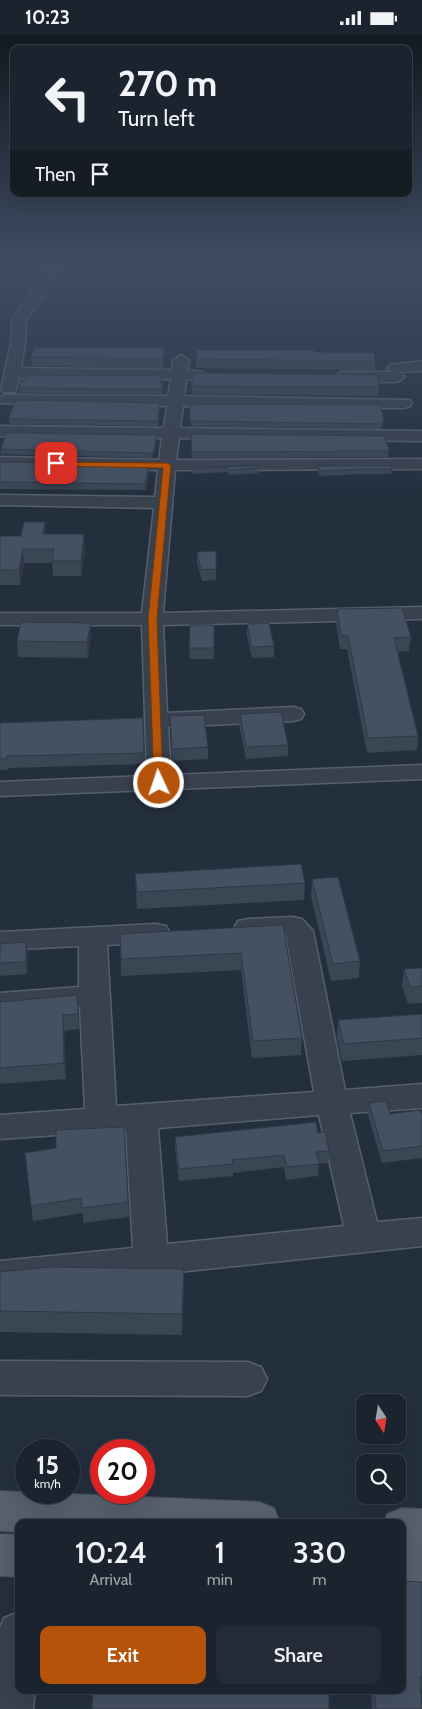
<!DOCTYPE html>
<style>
body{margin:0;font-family:Cabin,sans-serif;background:#242b36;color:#f1f3f6;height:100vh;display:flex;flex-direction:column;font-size:19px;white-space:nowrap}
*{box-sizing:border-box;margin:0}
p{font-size:16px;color:#a0a4aa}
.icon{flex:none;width:28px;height:28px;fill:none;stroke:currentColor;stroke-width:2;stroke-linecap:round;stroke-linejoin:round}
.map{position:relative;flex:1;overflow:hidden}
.sheet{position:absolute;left:15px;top:1484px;width:391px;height:175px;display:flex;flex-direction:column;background:#1b232e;border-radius:10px;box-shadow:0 5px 20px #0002,0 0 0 1px #39404a}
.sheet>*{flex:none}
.top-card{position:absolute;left:10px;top:10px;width:402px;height:152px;border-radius:10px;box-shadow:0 5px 20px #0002,0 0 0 1px #39404a;background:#1b232e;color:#f1f3f6;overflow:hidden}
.needle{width:32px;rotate:168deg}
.controls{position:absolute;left:356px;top:1359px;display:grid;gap:10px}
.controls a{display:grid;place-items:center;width:50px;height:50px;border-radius:10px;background:#1b232e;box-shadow:0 5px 20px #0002,0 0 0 1px #39404a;font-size:25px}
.speed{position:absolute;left:15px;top:1404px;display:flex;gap:10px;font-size:25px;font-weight:700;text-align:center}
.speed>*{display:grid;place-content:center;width:65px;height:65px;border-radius:50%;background:#1b232e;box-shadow:0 5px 20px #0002,0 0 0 1px #39404a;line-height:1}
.speed small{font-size:12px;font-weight:400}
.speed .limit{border:8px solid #d22;background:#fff;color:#111}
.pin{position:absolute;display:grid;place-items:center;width:42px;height:42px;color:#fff;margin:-21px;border-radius:10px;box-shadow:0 2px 8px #0006}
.me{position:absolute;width:55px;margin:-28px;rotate:357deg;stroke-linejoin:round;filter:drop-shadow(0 0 4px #0008)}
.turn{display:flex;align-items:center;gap:18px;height:105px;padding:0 25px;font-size:22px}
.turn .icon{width:65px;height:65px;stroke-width:2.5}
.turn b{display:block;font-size:35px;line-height:42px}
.then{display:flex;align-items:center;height:48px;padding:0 25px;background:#0003;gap:10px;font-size:19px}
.eta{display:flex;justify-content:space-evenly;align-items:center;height:85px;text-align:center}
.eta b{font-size:30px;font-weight:600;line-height:35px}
.button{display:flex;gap:10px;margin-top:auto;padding:10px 25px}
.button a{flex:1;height:58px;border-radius:10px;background:#b45309;color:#fff;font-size:20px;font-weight:600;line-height:58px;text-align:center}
.button a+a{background:#242b36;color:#f1f3f6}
.status{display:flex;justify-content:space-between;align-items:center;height:35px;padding:0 25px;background:#1b232e;direction:ltr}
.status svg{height:14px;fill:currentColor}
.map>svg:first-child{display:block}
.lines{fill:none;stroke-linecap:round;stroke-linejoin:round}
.minor-casing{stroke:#565f6c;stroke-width:3}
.major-casing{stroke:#414a57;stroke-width:2}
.minor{fill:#38414e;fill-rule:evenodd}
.major{fill:#56606e;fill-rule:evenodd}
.wall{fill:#3b4654}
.shaded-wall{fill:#303945}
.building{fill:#455162;stroke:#303945}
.route{fill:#b45309;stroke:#753606}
</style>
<div class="status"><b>10:23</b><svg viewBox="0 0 49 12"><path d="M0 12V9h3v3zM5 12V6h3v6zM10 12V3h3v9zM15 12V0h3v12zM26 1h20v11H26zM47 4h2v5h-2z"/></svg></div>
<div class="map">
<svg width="422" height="1674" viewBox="0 0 422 1674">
<rect width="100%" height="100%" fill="#242f3e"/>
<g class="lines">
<defs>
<path id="minor" d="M 45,229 L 59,229 L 50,252 L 26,285 L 25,309 L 21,333 L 172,335 L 173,325 L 181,320 L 189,325 L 187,335 L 202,337 L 204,340 L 202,343 L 186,345 L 184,361 L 410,365 L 412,368 L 410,371 L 404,373 L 183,371 L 180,393 L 422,396 L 422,406 L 179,403 L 176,425 L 422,424 L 422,434 L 175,435 L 163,578 L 422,572 L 422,584 L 163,590 L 167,678 L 293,672 L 301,674 L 304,679 L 301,684 L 293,686 L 168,692 L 171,740 L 422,730 L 422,744 L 0,761 L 0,747 L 147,741 L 142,590 L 0,590 L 0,578 L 142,578 L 154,473 L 0,470 L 0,460 L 155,462 L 158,435 L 0,432 L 0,422 L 159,425 L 162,403 L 0,401 L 0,391 L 164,393 L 167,371 L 0,368 L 0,362 L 6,360 L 168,361 L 171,344 L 19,343 L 15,357 L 3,357 L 1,354 L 11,309 L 12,285 L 36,251 Z
M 422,326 L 422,336 L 398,337 L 405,342 L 397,347 L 342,347 L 334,342 L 342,337 L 394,337 L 387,333 L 390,330 Z
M 292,882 L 302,884 L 313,896 L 345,1055 L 422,1049 L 422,1073 L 350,1078 L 377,1187 L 422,1183 L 422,1211 L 0,1256 L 0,1226 L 133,1213 L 126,1095 L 0,1104 L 0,1080 L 85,1074 L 80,972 L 0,978 L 0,958 L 79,952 L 79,911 L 0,915 L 0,897 L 156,889 L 166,891 L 170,898 L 166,905 L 156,907 L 107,910 L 116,1071 L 314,1057 L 286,900 L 248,902 L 238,900 L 234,893 L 238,886 L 248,884 ZM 319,1080 L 344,1191 L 167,1209 L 158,1093 Z
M 0,1326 L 248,1327 L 261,1332 L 267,1344 L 261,1356 L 248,1361 L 0,1360 Z
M 19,1577 L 19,1655 L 35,1655 L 33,1674 L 0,1674 L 0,1593 L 4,1583 Z"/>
<path id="major" d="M 0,1456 L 259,1467 L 274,1473 L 280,1488 L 19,1488 L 19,1497 L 0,1496 Z
M 402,1473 L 422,1474 L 422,1559 L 402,1559 L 402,1515 L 414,1515 L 402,1515 L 402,1488 L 384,1488 L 387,1479 Z
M 0,1499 L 19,1500 L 19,1542 L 0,1541 Z"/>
</defs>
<use href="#minor" class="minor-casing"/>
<use href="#major" class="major-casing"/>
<use href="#minor" class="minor"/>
<use href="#major" class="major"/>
</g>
<path class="wall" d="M 314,317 L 375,326 L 375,335 L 196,333 L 196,324 Z
M 31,322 L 164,322 L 163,333 L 32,331 Z
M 162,348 L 162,359 L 19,358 L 19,353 Z
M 192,351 L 379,352 L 378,361 L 192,359 Z
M 160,368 L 158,391 L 10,389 L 9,387 L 9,382 Z
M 190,369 L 384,385 L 383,390 L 382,390 L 382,394 L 191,391 Z
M 191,399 L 389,416 L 388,422 L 192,423 Z
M 156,400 L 156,405 L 154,421 L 151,423 L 1,419 L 1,414 Z
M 0,427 L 149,437 L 146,455 L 0,454 Z
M 318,431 L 392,434 L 391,439 L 362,439 L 320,441 L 318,436 Z
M 192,432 L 258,433 L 258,438 L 228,440 L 228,437 L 192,439 Z
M 46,499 L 85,513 L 81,541 L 53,541 L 52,528 L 24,528 L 20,550 L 0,550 L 0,501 L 21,501 Z
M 216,516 L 216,545 L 202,546 L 197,528 L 197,517 Z
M 337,574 L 411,602 L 409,616 L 398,617 L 418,701 L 417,715 L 367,718 L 347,614 L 340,614 L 336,588 Z
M 247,589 L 274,611 L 274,622 L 252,623 L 247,600 Z
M 214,590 L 214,624 L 190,624 L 189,613 Z
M 91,603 L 88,623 L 18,622 L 17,606 Z
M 240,679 L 288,710 L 288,721 L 246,724 L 239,690 Z
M 170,681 L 208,712 L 208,724 L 172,726 Z
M 143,683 L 145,729 L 8,733 L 8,735 L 0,735 L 0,688 Z
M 135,839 L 305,848 L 304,865 L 137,874 Z
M 312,844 L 360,926 L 359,943 L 331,946 L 311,861 Z
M 283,890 L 302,1003 L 301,1020 L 252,1023 L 241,935 L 121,941 L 120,899 Z
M 26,907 L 28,919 L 27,939 L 0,941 L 0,909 Z
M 422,933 L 422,968 L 408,969 L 402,951 L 404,934 Z
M 0,967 L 78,976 L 79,994 L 64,996 L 66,1044 L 0,1049 Z
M 422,979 L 422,1020 L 342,1026 L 337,1002 L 338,985 Z
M 369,1068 L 390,1079 L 422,1079 L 422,1123 L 382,1128 L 368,1080 Z
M 124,1092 L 129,1182 L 83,1188 L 83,1178 L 33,1186 L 25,1118 L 56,1113 Z
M 318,1098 L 329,1116 L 328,1128 L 319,1129 L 318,1141 L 286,1145 L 284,1132 L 233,1138 L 233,1141 L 179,1146 L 175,1114 L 175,1102 Z
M 184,1234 L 184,1255 L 182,1300 L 0,1297 L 0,1237 Z
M 422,1547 L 422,1655 L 421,1655 L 422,1674 L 372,1674 L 371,1655 L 402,1655 Z"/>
<path class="shaded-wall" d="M 164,313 L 164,322 L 163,333 L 163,324 Z
M 156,400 L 156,405 L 154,421 L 151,423 L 151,418 Z
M 149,430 L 149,437 L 146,455 L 145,449 Z
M 45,487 L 46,501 L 43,499 Z
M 84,499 L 85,513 L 81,541 L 81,526 Z
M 23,514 L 24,528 L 20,550 L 19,535 Z
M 91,588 L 91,603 L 88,623 L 87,607 Z
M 26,907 L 28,919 L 27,939 L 26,927 Z
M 63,980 L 64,996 L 66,1044 L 64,1028 Z
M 184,1234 L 184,1255 L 182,1300 L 182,1279 Z"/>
<path class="building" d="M 34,313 L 164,313 L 163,324 L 31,322 Z
M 197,315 L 314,315 L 314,317 L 374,318 L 375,326 L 196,324 Z
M 194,338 L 377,340 L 379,352 L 192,351 Z
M 28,340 L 161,341 L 160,348 L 162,348 L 161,354 L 19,353 L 20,346 L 25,346 Z
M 16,365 L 160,368 L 158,386 L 10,384 L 9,382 Z
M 190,369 L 380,370 L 384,385 L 382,386 L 382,389 L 190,386 Z
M 6,398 L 156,400 L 154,416 L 151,418 L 1,414 Z
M 191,399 L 385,401 L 389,416 L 192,417 Z
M 0,427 L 149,430 L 145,449 L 0,447 Z
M 258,431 L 258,433 L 228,435 L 228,432 L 192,434 L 192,432 Z
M 318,431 L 391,431 L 392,434 L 363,434 L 320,436 Z
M 24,487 L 45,487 L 43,499 L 84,499 L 81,526 L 52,526 L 54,514 L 23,514 L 19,535 L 0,535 L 0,501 L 21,501 Z
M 216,516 L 216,534 L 201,535 L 197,517 Z
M 402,573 L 411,602 L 394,603 L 418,701 L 368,703 L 348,600 L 341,600 L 337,574 Z
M 21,587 L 91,588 L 87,607 L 17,606 Z
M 269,588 L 274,611 L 252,612 L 247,589 Z
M 190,590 L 214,590 L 214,613 L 189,613 Z
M 281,677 L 288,710 L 246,712 L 240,679 Z
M 204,680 L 208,712 L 172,714 L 170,681 Z
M 143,683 L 144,718 L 7,721 L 7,724 L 0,724 L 0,688 Z
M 301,829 L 305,848 L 137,857 L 135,839 Z
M 338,842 L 360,926 L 333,929 L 312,844 Z
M 283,890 L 302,1003 L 253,1006 L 241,918 L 121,924 L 120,899 Z
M 26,907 L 26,927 L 0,928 L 0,909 Z
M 422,933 L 422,951 L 410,952 L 404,934 Z
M 77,960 L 78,979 L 63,980 L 64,1028 L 0,1033 L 0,967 Z
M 422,979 L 422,1003 L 344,1009 L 338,985 Z
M 386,1066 L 390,1079 L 420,1075 L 422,1079 L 422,1111 L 383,1116 L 369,1068 Z
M 316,1087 L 318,1098 L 325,1097 L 329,1116 L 316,1117 L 319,1129 L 287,1132 L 284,1120 L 232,1125 L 233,1129 L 179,1134 L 175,1102 Z
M 124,1092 L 128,1167 L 82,1173 L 81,1163 L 31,1171 L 25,1118 L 56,1113 L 56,1095 Z
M 48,1232 L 184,1234 L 182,1279 L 0,1276 L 0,1237 Z
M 402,1546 L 422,1547 L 422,1642 L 420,1642 L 422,1674 L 376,1674 L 374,1655 L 402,1655 Z
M 93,1655 L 329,1655 L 329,1674 L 92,1674 Z"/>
<linearGradient id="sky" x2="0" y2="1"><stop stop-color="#141a22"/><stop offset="0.49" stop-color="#3f4d63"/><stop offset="1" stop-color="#3f4d63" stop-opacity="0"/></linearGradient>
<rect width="422" height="464" fill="url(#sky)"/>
<path class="route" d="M 53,427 L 167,428 L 171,430 L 157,584 L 163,750 L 155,750 L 154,748 L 148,584 L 163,433 L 56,431 L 53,430 Z"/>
</svg>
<div class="controls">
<a><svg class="needle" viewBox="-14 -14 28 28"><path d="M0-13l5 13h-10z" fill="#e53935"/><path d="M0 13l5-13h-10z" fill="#a0a4aa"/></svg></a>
<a><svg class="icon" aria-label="search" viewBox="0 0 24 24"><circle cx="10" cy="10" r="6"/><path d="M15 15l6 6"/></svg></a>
</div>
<div class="speed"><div>15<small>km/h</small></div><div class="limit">20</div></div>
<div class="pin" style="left:56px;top:428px;background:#d93025"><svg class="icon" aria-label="arrive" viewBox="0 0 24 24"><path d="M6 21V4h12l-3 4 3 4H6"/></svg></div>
<svg class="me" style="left:159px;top:748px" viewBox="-20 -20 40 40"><circle r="17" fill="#b45309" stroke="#fff" stroke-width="3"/><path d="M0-11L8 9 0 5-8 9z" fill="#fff"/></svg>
<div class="top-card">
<div class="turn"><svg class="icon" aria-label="left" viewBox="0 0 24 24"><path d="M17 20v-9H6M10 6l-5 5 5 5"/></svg><div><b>270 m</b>Turn left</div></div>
<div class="then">Then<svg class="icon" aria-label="arrive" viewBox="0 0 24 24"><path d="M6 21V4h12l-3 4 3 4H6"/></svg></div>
</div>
<section class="sheet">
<div class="eta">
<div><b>10:24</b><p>Arrival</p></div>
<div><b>1</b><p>min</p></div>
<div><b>330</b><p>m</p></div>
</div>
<div class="button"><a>Exit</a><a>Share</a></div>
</section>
</div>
